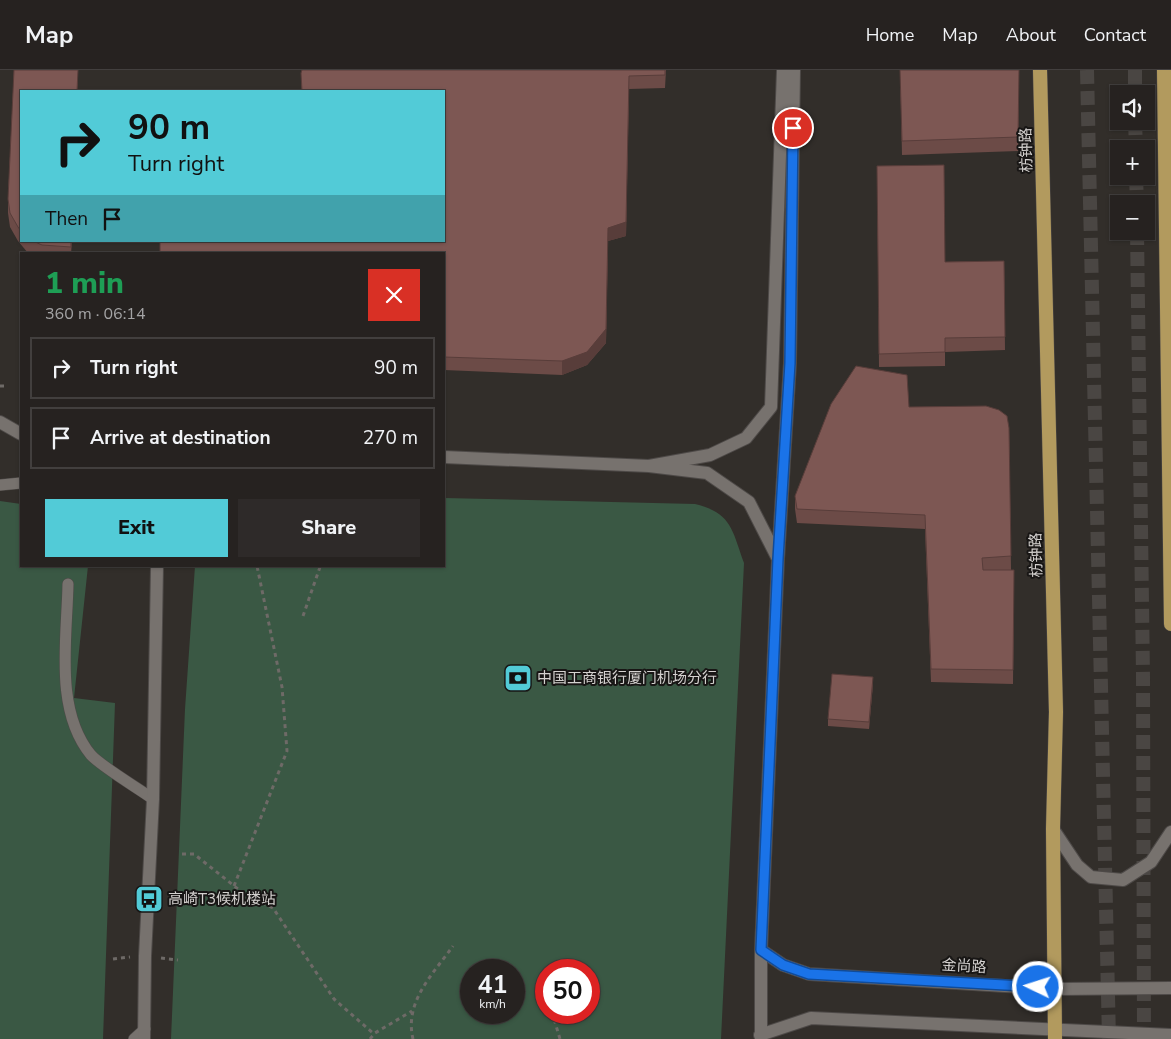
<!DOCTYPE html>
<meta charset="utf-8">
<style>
body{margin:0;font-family:"Nunito Sans","Noto Sans SC",sans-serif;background:#2e2a29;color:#f1f3f6;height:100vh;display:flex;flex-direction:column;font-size:19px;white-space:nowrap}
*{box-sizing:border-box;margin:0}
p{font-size:16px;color:#a4a4a5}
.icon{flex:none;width:28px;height:28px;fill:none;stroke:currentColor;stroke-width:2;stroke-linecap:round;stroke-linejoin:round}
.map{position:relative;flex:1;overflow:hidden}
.drawer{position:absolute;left:20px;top:182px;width:425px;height:315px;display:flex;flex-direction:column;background:#262220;border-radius:0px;box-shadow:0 1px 4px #0004,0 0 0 1px #423f3e}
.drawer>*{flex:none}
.banner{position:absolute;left:20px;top:20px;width:425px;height:152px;border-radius:0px;box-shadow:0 1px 4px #0004,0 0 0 1px #423f3e;background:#52cbd7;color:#111;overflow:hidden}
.controls{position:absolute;left:1110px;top:15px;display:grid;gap:10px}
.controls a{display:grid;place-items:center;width:45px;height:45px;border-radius:0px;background:#262220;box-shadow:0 1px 4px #0004,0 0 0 1px #423f3e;font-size:25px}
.speed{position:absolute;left:460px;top:889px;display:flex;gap:10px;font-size:25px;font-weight:700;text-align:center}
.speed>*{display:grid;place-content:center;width:65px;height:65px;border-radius:50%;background:#262220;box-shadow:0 1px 4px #0004,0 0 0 1px #423f3e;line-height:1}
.speed small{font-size:12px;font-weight:400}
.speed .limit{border:8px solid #d22;background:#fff;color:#111}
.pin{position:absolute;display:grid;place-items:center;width:42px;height:42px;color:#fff;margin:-21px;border:2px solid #fff;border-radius:50%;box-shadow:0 1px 5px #0007}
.me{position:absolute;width:55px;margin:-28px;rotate:274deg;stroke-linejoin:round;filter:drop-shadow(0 0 4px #0008)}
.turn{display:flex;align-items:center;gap:18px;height:105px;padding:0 25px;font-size:22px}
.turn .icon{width:65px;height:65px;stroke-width:2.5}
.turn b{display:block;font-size:35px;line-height:42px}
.then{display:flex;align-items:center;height:48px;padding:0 25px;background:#0003;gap:10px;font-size:19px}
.round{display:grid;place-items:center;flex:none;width:52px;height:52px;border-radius:0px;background:#2e2a29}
.overview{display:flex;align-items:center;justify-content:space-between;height:85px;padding:0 25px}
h1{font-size:30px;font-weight:800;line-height:38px;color:#1e9e55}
.cta{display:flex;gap:10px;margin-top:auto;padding:10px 25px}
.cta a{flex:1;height:58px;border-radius:0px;background:#52cbd7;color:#111;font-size:20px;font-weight:800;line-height:58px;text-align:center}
.cta a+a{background:#2e2a29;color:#f1f3f6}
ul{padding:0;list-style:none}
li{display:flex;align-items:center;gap:15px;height:62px;margin:0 10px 8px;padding:0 15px;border:2px solid #423f3e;border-radius:0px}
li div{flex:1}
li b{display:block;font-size:19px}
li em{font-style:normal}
header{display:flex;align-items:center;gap:30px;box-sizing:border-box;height:70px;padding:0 25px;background:#262220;border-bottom:1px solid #423f3e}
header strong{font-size:24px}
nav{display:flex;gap:28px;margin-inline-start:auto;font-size:18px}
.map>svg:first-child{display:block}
.green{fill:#3a5844;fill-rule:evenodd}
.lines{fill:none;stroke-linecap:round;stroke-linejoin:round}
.trunk-tunnel{stroke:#4a4643;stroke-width:14;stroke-dasharray:14 7;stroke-linecap:butt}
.service-casing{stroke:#4e4a48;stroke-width:12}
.secondary-casing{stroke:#4e4a48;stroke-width:14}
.trunk-casing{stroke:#4e4a48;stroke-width:15}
.path{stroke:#6e6a67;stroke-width:3;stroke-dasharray:4 4;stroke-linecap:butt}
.service{stroke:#77726e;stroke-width:11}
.secondary{stroke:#77726e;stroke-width:12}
.trunk{stroke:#b29a5e;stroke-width:14}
.wall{fill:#6c4b47}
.shaded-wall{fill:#583d3a}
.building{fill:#7d5753;stroke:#583d3a}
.route-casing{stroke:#114b97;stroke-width:12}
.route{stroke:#1a73e8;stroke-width:9}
.labels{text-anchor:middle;stroke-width:4;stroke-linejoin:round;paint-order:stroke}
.street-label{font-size:15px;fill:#d4d1cf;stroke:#181615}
.poi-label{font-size:15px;fill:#d4d1cf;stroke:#181615;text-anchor:start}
</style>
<header>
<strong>Map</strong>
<nav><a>Home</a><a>Map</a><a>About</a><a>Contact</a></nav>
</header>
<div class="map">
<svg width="1171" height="969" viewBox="0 0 1171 969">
<rect width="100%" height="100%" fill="#322e2a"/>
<path class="green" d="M 444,428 L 695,434 C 732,443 732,460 744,493 L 721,969 L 171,969 L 185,639 L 195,496 L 444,496 ZM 471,900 L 514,900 L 514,942 L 471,942 ZM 546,900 L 589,900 L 589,942 L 546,942 Z
M 0,431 L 21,434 L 21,496 L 88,496 L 74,628 L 115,633 L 103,969 L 0,969 Z"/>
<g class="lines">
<path class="trunk-tunnel" d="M 1087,0 L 1109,969
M 1135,0 L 1135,24
M 1135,51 L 1136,79
M 1136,106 L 1137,134
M 1137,161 L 1143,606 L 1144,969"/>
<defs>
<path id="service" d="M 0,415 L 21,413
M 68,514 C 67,569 54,640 91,685 C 102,697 138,718 153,729
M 134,969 L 145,959"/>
<path id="secondary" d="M 0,352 L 21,364
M 444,387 L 649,396 L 707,403 L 749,432 L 778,489
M 649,396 L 710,385 L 746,368 L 771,337 L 783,0
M 1053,759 L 1077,795 L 1091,807 L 1123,810 L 1151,792 L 1171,762
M 761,880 L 783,895 L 809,904 L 1056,919 L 1171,918
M 760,965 L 811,948 L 1171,965
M 144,969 L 145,886 L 153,729 L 157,496
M 761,969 L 761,880 L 778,489 L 790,293 L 794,0"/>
<path id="trunk" d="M 1040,0 L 1056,642 L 1053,759 L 1055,969
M 1164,0 L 1171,554"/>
</defs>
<use href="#service" class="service-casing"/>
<use href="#secondary" class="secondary-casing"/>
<use href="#trunk" class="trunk-casing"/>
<path class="path" d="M 0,316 L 6,316
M 303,546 L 320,497
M 182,784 L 194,784 L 243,823 L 273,838 L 334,929 L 374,964
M 234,816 L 287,681 L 282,617 L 257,496
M 161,888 L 178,890
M 113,889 L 130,887
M 545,917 L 546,923
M 552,942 L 560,969
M 370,969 L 375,963 L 412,941
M 413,969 C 404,932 433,904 453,876"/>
<use href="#service" class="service"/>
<use href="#secondary" class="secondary"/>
<use href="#trunk" class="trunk"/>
</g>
<path class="wall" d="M 14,0 L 78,0 L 77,21 L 21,21 L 21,171 L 72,171 L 71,184 L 30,184 L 28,183 L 18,171 L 10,157 L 8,143 L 8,129 Z
M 666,0 L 665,18 L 629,19 L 626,166 L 608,171 L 606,273 L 587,295 L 562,305 L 444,300 L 444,21 L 302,21 L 301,3 Z
M 900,0 L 1019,0 L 1018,81 L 902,85 Z
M 877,96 L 945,192 L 1004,191 L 1005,280 L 945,282 L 945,296 L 879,297 Z
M 909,337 L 1009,358 L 1011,500 L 1014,500 L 1013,614 L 931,612 L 925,459 L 797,453 L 795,439 L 795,426 Z
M 873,614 L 869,659 L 828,656 L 828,649 Z"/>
<path class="shaded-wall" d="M 629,6 L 626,166 L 608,171 L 606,273 L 587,295 L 562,305 L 562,291 L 608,158 Z
M 873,607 L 873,614 L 869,659 L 869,652 Z"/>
<path class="building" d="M 14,0 L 78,0 L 77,21 L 21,21 L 21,161 L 18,157 L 10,143 L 8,129 Z
M 302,0 L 665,0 L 665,5 L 629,6 L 626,152 L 608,158 L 606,259 L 587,282 L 562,291 L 444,287 L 444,184 L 160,184 L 160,171 L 444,171 L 444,21 L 302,21 L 301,3 Z
M 900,0 L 1019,0 L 1018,67 L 902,71 Z
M 944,95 L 945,192 L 1004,191 L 1005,267 L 945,268 L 945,282 L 879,284 L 877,96 Z
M 33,171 L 71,171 L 71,177 L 42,175 Z
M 856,296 L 907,305 L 909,337 L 986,336 L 999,340 L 1007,346 L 1009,358 L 1011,486 L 982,488 L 983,500 L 1014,500 L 1013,600 L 931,599 L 925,445 L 797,439 L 795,426 L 831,334 Z
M 832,604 L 873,607 L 869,652 L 828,649 Z"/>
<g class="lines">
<defs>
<path id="route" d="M 793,58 L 790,293 L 778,489 L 761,880 L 783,895 L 809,904 L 1038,917"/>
</defs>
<use href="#route" class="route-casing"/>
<use href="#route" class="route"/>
</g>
<defs>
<symbol id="bank-square" viewBox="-11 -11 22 22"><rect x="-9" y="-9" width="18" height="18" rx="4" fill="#52cbd7" stroke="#181615"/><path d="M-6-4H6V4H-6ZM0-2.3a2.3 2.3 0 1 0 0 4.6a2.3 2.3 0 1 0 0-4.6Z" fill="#111"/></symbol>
<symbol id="bus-square" viewBox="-11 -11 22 22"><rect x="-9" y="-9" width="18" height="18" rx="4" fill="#52cbd7" stroke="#181615"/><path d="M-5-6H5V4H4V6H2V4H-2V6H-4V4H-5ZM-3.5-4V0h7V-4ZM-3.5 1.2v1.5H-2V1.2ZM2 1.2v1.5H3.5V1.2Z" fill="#111"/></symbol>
</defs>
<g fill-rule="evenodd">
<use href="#bank-square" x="502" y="592" width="32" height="32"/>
<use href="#bus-square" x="133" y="813" width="32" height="32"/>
</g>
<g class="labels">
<g class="street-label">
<text transform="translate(1026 80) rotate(-91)" y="5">枋钟路</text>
<text transform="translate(1036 485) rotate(-91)" y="5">枋钟路</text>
<text transform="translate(964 896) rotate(3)" y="5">金尚路</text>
</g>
<g class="poi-label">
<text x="537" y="613">中国工商银行厦门机场分行</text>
<text x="168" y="834">高崎T3候机楼站</text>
</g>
</g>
</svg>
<div class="controls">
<a><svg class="icon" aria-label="sound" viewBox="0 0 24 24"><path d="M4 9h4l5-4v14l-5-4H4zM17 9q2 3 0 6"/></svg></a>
<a>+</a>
<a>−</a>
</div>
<div class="speed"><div>41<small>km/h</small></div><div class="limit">50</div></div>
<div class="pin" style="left:793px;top:58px;background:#d93025"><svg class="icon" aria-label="arrive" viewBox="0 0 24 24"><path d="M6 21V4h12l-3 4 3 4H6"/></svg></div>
<svg class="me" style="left:1038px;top:917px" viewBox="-20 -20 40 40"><circle r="17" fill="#1a73e8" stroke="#fff" stroke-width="3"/><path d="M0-11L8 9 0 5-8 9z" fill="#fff"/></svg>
<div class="banner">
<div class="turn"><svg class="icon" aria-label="right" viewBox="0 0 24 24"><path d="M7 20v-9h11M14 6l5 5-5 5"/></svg><div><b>90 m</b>Turn right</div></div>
<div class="then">Then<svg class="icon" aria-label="arrive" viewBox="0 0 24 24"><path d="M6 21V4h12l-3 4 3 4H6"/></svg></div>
</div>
<section class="drawer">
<div class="overview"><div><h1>1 min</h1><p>360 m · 06:14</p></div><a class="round" style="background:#d93025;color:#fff"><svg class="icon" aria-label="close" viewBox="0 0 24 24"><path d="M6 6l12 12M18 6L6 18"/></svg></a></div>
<ul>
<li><svg class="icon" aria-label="right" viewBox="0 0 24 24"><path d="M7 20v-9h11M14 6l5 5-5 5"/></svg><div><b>Turn right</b></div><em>90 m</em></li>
<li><svg class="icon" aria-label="arrive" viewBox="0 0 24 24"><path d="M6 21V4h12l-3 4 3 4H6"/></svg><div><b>Arrive at destination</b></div><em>270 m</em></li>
</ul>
<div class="cta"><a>Exit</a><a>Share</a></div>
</section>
</div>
